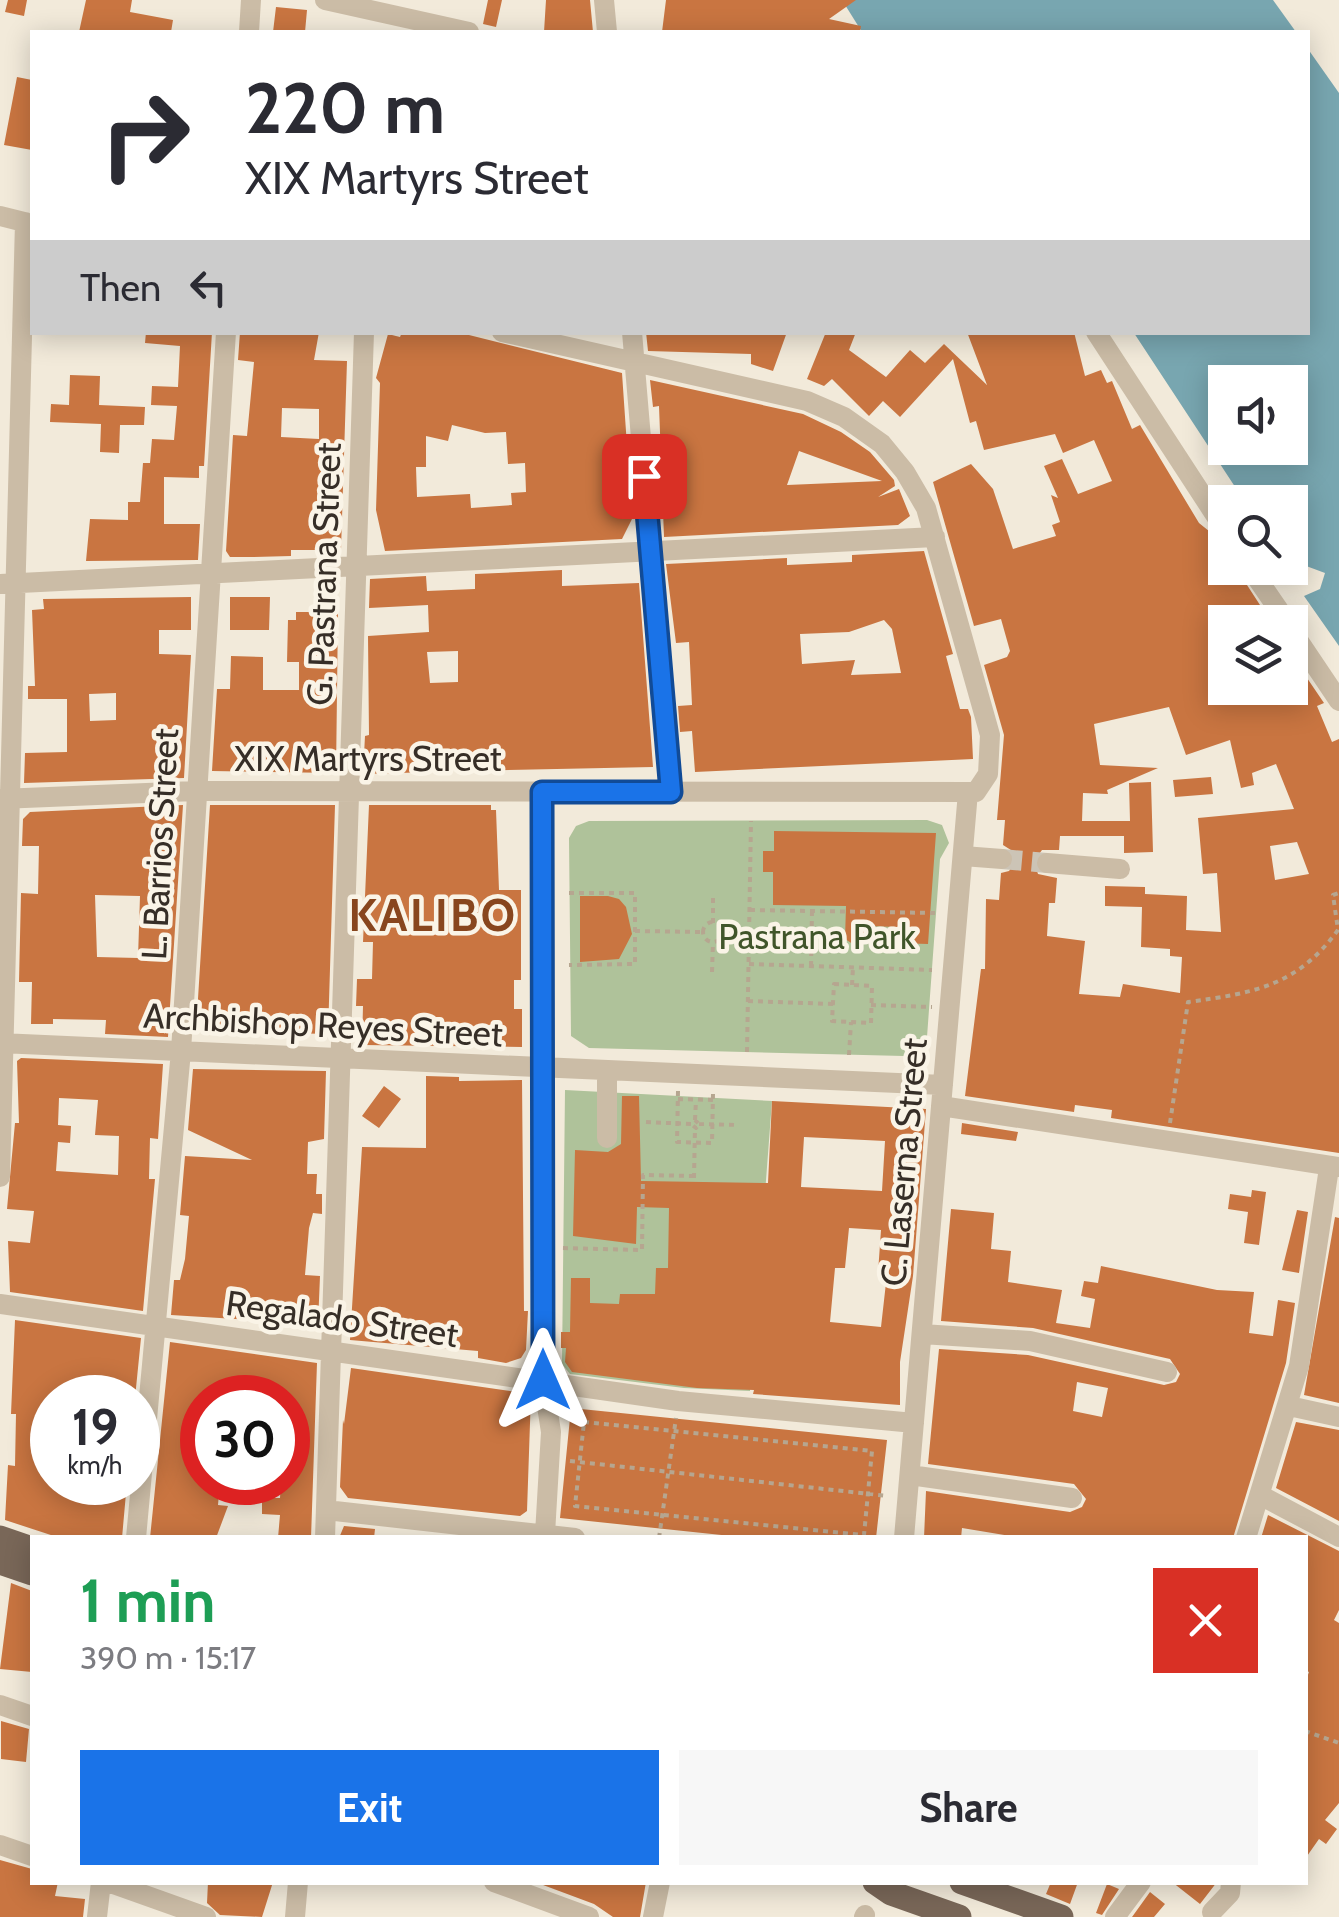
<!DOCTYPE html>
<meta charset="utf-8">
<style>
body{margin:0;font-family:Cabin,sans-serif;background:#f7f7f7;color:#2b2b33;height:100vh;display:flex;flex-direction:column;font-size:38px;white-space:nowrap}
*{box-sizing:border-box;margin:0}
p{font-size:32px;color:#7c7c81}
.icon{flex:none;width:55px;height:55px;fill:none;stroke:currentColor;stroke-width:2;stroke-linecap:round;stroke-linejoin:round}
.map{position:relative;flex:1;overflow:hidden}
.side{position:absolute;left:30px;top:1535px;width:1278px;height:350px;display:flex;flex-direction:column;background:#fff;border-radius:0px;box-shadow:0 5px 25px #0003}
.side>*{flex:none}
.hud{position:absolute;left:30px;top:30px;width:1280px;height:305px;border-radius:0px;box-shadow:0 5px 25px #0003;background:#fff;color:#2b2b33;overflow:hidden}
.controls{position:absolute;left:1208px;top:365px;display:grid;gap:20px}
.controls a{display:grid;place-items:center;width:100px;height:100px;border-radius:0px;background:#fff;box-shadow:0 5px 25px #0003;font-size:50px}
.speed{position:absolute;left:30px;top:1375px;display:flex;gap:20px;font-size:50px;font-weight:700;text-align:center}
.speed>*{display:grid;place-content:center;width:130px;height:130px;border-radius:50%;background:#fff;box-shadow:0 5px 25px #0003;line-height:1}
.speed small{font-size:25px;font-weight:400}
.speed .limit{border:15px solid #d22;background:#fff;color:#111}
.pin{position:absolute;display:grid;place-items:center;width:85px;height:85px;color:#fff;margin:-42px;border-radius:20px;box-shadow:0 5px 15px #0006}
.me{position:absolute;width:110px;margin:-55px;rotate:0deg;stroke-linejoin:round;filter:drop-shadow(0 0 8px #0008)}
.turn{display:flex;align-items:center;gap:35px;height:210px;padding:0 50px;font-size:45px}
.turn .icon{width:130px;height:130px;stroke-width:2.5}
.turn b{display:block;font-size:70px;line-height:85px}
.then{display:flex;align-items:center;height:95px;padding:0 50px;background:#0003;gap:20px;font-size:38px}
.round{display:grid;place-items:center;flex:none;width:105px;height:105px;border-radius:0px;background:#f7f7f7}
.summary{display:flex;align-items:center;justify-content:space-between;height:170px;padding:0 50px}
h1{font-size:60px;font-weight:800;line-height:75px;color:#1e9e55}
.cta{display:flex;gap:20px;margin-top:auto;padding:20px 50px}
.cta a{flex:1;height:115px;border-radius:0px;background:#1a73e8;color:#fff;font-size:40px;font-weight:800;line-height:115px;text-align:center}
.cta a+a{background:#f7f7f7;color:#2b2b33}
.map>svg:first-child{display:block}
.green{fill:#afc29a}
.water{fill:#78a6b0;fill-rule:evenodd}
.building{fill:#c97541;fill-rule:evenodd}
.lines{fill:none;stroke-linecap:round;stroke-linejoin:round}
.minor-tunnel{stroke:#ccc4b6;stroke-width:20;stroke-dasharray:20 10;stroke-linecap:butt}
.path{stroke:#b6a690;stroke-width:4;stroke-dasharray:5 5;stroke-linecap:butt}
.minor{stroke:#cbbca6;stroke-width:20}
.major{stroke:#796758;stroke-width:25}
.route-casing{stroke:#114b97;stroke-width:25}
.route{stroke:#1a73e8;stroke-width:18}
.labels{text-anchor:middle;stroke-width:9;stroke-linejoin:round;paint-order:stroke}
.street-label{font-size:35px;fill:#362e27;stroke:#faf4e7}
.park-label{font-size:35px;fill:#40552a;stroke:#faf4e7}
.district-label{font-size:45px;font-weight:bold;letter-spacing:2.5px;fill:#88461e;stroke:#faf4e7}
</style>
<div class="map">
<svg width="1339" height="1917" viewBox="0 0 1339 1917">
<rect width="100%" height="100%" fill="#f2eada"/>
<path class="green" d="M 927,820 L 942,825 L 949,843 L 940,859 L 927,1037 L 918,1053 L 904,1056 L 589,1048 L 571,1036 L 569,838 L 576,826 L 589,821 Z
M 565,1090 L 772,1101 L 750,1391 L 684,1388 L 570,1374 L 562,1364 Z"/>
<path class="water" d="M 842,0 L 1273,0 L 1296,32 L 862,32 Z
M 1308,49 L 1339,93 L 1339,646 L 1304,596 L 1320,589 L 1325,573 L 1290,560 L 1290,502 L 1245,502 L 1134,333 L 1308,332 ZM 1225,382 L 1290,382 L 1290,448 L 1225,448 Z"/>
<path class="building" d="M 8,0 L 27,0 L 24,16 L 5,12 Z
M 86,0 L 132,0 L 130,12 L 173,20 L 171,32 L 79,32 Z
M 488,0 L 502,0 L 496,27 L 483,24 Z
M 546,0 L 590,0 L 593,32 L 544,32 Z
M 666,0 L 856,0 L 829,19 L 861,26 L 860,32 L 662,32 Z
M 276,7 L 307,10 L 305,32 L 273,32 Z
M 17,77 L 32,80 L 32,150 L 4,145 Z
M 146,332 L 212,332 L 204,466 L 199,466 L 199,478 L 164,477 L 164,524 L 200,524 L 198,560 L 86,561 L 90,519 L 128,520 L 128,502 L 140,502 L 143,463 L 150,463 L 152,439 L 174,440 L 177,406 L 151,405 L 152,386 L 178,387 L 180,346 L 145,343 Z
M 240,332 L 319,332 L 314,360 L 347,361 L 341,550 L 291,550 L 291,556 L 254,557 L 230,557 L 226,551 L 233,435 L 247,436 L 254,362 L 238,360 ZM 282,408 L 319,409 L 319,439 L 281,437 Z
M 402,332 L 457,332 L 622,373 L 632,519 L 622,539 L 385,551 L 376,510 L 380,383 L 376,378 L 388,334 L 400,337 ZM 452,425 L 485,433 L 506,432 L 508,464 L 525,463 L 526,492 L 511,493 L 512,505 L 471,508 L 470,494 L 417,497 L 416,467 L 426,467 L 426,436 L 448,441 Z
M 646,332 L 787,332 L 773,371 L 751,364 L 751,354 L 648,351 Z
M 826,332 L 856,332 L 849,350 L 886,377 L 910,350 L 925,363 L 944,344 L 987,385 L 967,332 L 1074,332 L 1085,376 L 1101,370 L 1107,383 L 1112,381 L 1132,429 L 1140,425 L 1199,523 L 1225,544 L 1225,568 L 1236,568 L 1271,622 L 1219,622 L 1225,637 L 1225,688 L 1290,688 L 1290,653 L 1324,703 L 1317,706 L 1332,742 L 1339,739 L 1339,1153 L 1111,1118 L 1112,1110 L 1075,1105 L 1074,1112 L 965,1096 L 981,969 L 985,969 L 986,899 L 999,900 L 1001,873 L 1009,871 L 1016,861 L 1014,852 L 1003,845 L 1005,820 L 997,820 L 1004,735 L 984,665 L 1007,657 L 1010,651 L 1001,619 L 974,626 L 933,482 L 971,464 L 993,489 L 1013,549 L 1056,536 L 1052,525 L 1060,522 L 1051,495 L 1058,498 L 1044,466 L 1062,459 L 1078,494 L 1112,481 L 1094,440 L 1063,453 L 1055,434 L 984,450 L 976,421 L 970,423 L 953,359 L 900,417 L 883,401 L 869,416 L 832,379 L 824,386 L 807,379 ZM 1169,707 L 1186,755 L 1230,740 L 1241,788 L 1254,785 L 1252,773 L 1276,764 L 1294,809 L 1198,818 L 1203,874 L 1217,873 L 1221,932 L 1186,930 L 1187,896 L 1145,894 L 1145,887 L 1105,886 L 1105,906 L 1142,907 L 1141,947 L 1170,949 L 1170,956 L 1182,957 L 1180,993 L 1123,984 L 1120,997 L 1079,994 L 1085,941 L 1047,936 L 1049,903 L 1055,903 L 1057,878 L 1038,874 L 1034,861 L 1042,850 L 1059,850 L 1060,836 L 1124,836 L 1124,853 L 1153,852 L 1151,782 L 1129,783 L 1130,821 L 1082,821 L 1083,793 L 1108,794 L 1107,790 L 1158,768 L 1100,765 L 1094,724 ZM 1297,842 L 1309,874 L 1275,880 L 1270,846 Z
M 70,375 L 100,376 L 99,405 L 145,407 L 144,425 L 120,425 L 119,453 L 100,452 L 101,424 L 50,422 L 51,404 L 69,405 Z
M 650,380 L 803,414 L 841,432 L 870,452 L 894,480 L 895,486 L 878,497 L 899,489 L 910,516 L 898,525 L 664,537 L 659,406 L 653,407 ZM 799,451 L 882,481 L 787,485 Z
M 924,551 L 953,654 L 946,656 L 960,709 L 968,709 L 971,717 L 973,759 L 695,772 L 692,731 L 680,732 L 678,706 L 692,705 L 689,642 L 676,643 L 666,564 L 787,558 L 787,565 L 852,562 L 852,555 ZM 884,620 L 892,629 L 901,673 L 851,675 L 855,660 L 802,664 L 800,634 L 849,632 Z
M 562,570 L 562,586 L 639,583 L 653,767 L 460,771 L 460,761 L 432,762 L 432,772 L 363,774 L 365,736 L 369,735 L 368,636 L 429,632 L 428,605 L 369,608 L 370,579 L 426,576 L 427,591 L 475,589 L 475,574 ZM 458,651 L 458,682 L 430,683 L 427,652 Z
M 191,597 L 191,630 L 159,630 L 159,654 L 191,655 L 184,778 L 24,783 L 25,753 L 67,752 L 67,699 L 28,699 L 28,686 L 35,686 L 32,610 L 44,609 L 43,599 ZM 116,693 L 116,720 L 90,721 L 89,694 Z
M 230,597 L 270,597 L 269,630 L 230,630 Z
M 296,612 L 338,612 L 336,773 L 212,771 L 217,689 L 230,689 L 231,656 L 263,657 L 263,690 L 299,690 L 299,662 L 287,662 L 288,620 L 296,620 Z
M 1211,777 L 1213,794 L 1175,797 L 1173,780 Z
M 183,805 L 168,1037 L 105,1034 L 106,1020 L 53,1019 L 53,1024 L 31,1024 L 32,982 L 19,982 L 21,893 L 38,894 L 39,846 L 22,846 L 23,819 L 30,812 ZM 95,895 L 140,896 L 138,958 L 97,957 Z
M 210,805 L 335,805 L 328,1034 L 196,1031 Z
M 369,805 L 491,805 L 491,810 L 496,810 L 499,890 L 521,890 L 521,980 L 514,980 L 514,1009 L 522,1009 L 522,1047 L 362,1045 L 363,1006 L 356,1006 L 357,979 L 372,979 L 373,942 L 363,942 Z
M 774,831 L 936,833 L 928,944 L 896,943 L 897,927 L 868,926 L 867,939 L 856,946 L 845,939 L 846,906 L 773,905 L 773,872 L 763,872 L 763,851 L 774,851 Z
M 580,896 L 608,896 L 619,899 L 626,907 L 632,934 L 619,959 L 580,962 Z
M 21,1058 L 163,1064 L 158,1139 L 150,1138 L 149,1179 L 155,1179 L 143,1311 L 10,1292 L 8,1241 L 30,1243 L 34,1211 L 7,1209 L 15,1123 L 19,1123 L 17,1061 ZM 59,1098 L 98,1100 L 95,1135 L 119,1136 L 118,1175 L 56,1171 L 58,1142 L 70,1143 L 71,1126 L 58,1125 Z
M 193,1069 L 326,1071 L 324,1139 L 308,1142 L 307,1174 L 317,1174 L 316,1194 L 322,1194 L 322,1214 L 313,1213 L 309,1228 L 305,1275 L 320,1276 L 318,1324 L 171,1315 L 174,1280 L 180,1280 L 185,1259 L 189,1216 L 180,1215 L 185,1156 L 252,1160 L 188,1130 Z
M 426,1076 L 459,1077 L 459,1081 L 522,1080 L 524,1311 L 528,1311 L 526,1350 L 521,1358 L 506,1363 L 478,1358 L 478,1351 L 350,1340 L 362,1147 L 426,1148 Z
M 384,1086 L 401,1099 L 379,1128 L 362,1116 Z
M 622,1096 L 639,1096 L 641,1181 L 768,1183 L 772,1101 L 926,1109 L 913,1276 L 900,1362 L 900,1405 L 753,1394 L 754,1390 L 697,1388 L 572,1372 L 565,1362 L 566,1348 L 561,1348 L 561,1332 L 570,1332 L 571,1278 L 590,1278 L 590,1303 L 619,1304 L 620,1294 L 655,1294 L 656,1268 L 668,1268 L 669,1208 L 637,1207 L 636,1244 L 573,1236 L 575,1150 L 608,1152 L 621,1144 ZM 804,1137 L 885,1141 L 882,1191 L 801,1187 ZM 849,1228 L 881,1230 L 878,1273 L 887,1274 L 881,1327 L 830,1322 L 835,1268 L 845,1268 Z
M 962,1123 L 1018,1132 L 1016,1141 L 961,1134 Z
M 1252,1190 L 1266,1192 L 1259,1245 L 1244,1243 L 1248,1212 L 1228,1209 L 1230,1194 L 1251,1197 Z
M 951,1209 L 994,1213 L 991,1249 L 1011,1251 L 1008,1282 L 1062,1290 L 1056,1323 L 1090,1328 L 1095,1299 L 1081,1296 L 1084,1281 L 1098,1283 L 1101,1266 L 1217,1290 L 1254,1292 L 1249,1333 L 1273,1336 L 1278,1300 L 1295,1303 L 1286,1363 L 1233,1538 L 1022,1538 L 962,1528 L 961,1538 L 924,1538 L 926,1491 L 1070,1512 L 1082,1507 L 1086,1499 L 1074,1484 L 928,1464 L 939,1349 L 1028,1355 L 1164,1385 L 1176,1382 L 1180,1374 L 1170,1359 L 1033,1328 L 941,1321 ZM 1077,1382 L 1108,1388 L 1102,1417 L 1073,1411 Z
M 1297,1210 L 1308,1212 L 1299,1273 L 1282,1270 Z
M 1335,1217 L 1339,1218 L 1339,1403 L 1304,1395 Z
M 15,1320 L 141,1338 L 135,1398 L 52,1398 L 52,1482 L 127,1482 L 122,1538 L 60,1538 L 5,1520 L 8,1465 L 15,1466 L 16,1414 L 11,1414 Z
M 170,1342 L 317,1363 L 311,1538 L 278,1538 L 280,1515 L 262,1514 L 262,1498 L 280,1498 L 281,1482 L 288,1482 L 288,1398 L 202,1396 L 199,1476 L 202,1482 L 220,1482 L 218,1505 L 228,1506 L 216,1538 L 150,1538 Z
M 351,1368 L 531,1394 L 527,1511 L 520,1516 L 348,1498 L 340,1487 L 343,1420 L 344,1424 Z
M 571,1408 L 887,1440 L 876,1538 L 750,1538 L 560,1518 Z
M 1296,1422 L 1339,1430 L 1339,1521 L 1276,1488 Z
M 1268,1515 L 1339,1551 L 1339,1610 L 1334,1620 L 1339,1623 L 1339,1803 L 1325,1820 L 1337,1829 L 1326,1844 L 1319,1839 L 1305,1859 L 1305,1683 L 1309,1672 L 1305,1670 L 1305,1538 L 1261,1538 Z
M 344,1526 L 375,1529 L 374,1538 L 339,1538 Z
M 11,1583 L 32,1591 L 32,1672 L 0,1669 Z
M 1,1721 L 29,1729 L 26,1762 L 1,1759 Z
M 0,1860 L 32,1869 L 32,1882 L 58,1882 L 55,1896 L 85,1899 L 83,1917 L 0,1917 Z
M 208,1882 L 273,1882 L 262,1917 L 220,1915 L 207,1903 Z
M 535,1882 L 646,1882 L 640,1917 L 613,1917 L 594,1904 Z
M 1051,1882 L 1078,1882 L 1070,1904 L 1046,1894 Z
M 1172,1882 L 1217,1882 L 1200,1904 Z
M 1107,1884 L 1119,1889 L 1102,1915 L 1096,1913 Z
M 1150,1892 L 1165,1904 L 1154,1917 L 1132,1917 Z"/>
<g class="lines">
<path class="minor-tunnel" d="M 1002,859 L 1047,863"/>
<path class="path" d="M 569,893 L 635,893 L 635,964 L 569,965
M 750,910 L 936,913
M703 932a10 10 0 1 1 20 0a10 10 0 1 1-20 0Z
M 713,923 L 713,894
M 635,931 L 703,932
M 722,932 L 750,933
M 749,964 L 932,970
M 811,966 L 812,911
M 712,972 L 713,942
M 834,984 L 872,986 L 871,1023 L 832,1021 Z
M 852,985 L 853,967
M 748,1001 L 833,1004
M 871,1005 L 932,1007
M 747,1052 L 751,821
M 849,1055 L 851,1022
M 678,1091 L 677,1142 L 712,1143 L 713,1094
M 678,1099 L 713,1100
M 695,1120 L 696,1100
M 646,1122 L 691,1124 L 695,1120 L 699,1124 L 696,1128 L 691,1124
M 1170,1123 L 1188,1002 C 1254,993 1297,986 1338,930 L 1333,895 L 1339,893
M 699,1124 L 739,1125
M 694,1178 L 695,1128
M 563,1248 L 642,1250 L 643,1175 L 694,1176
M 584,1422 L 872,1451 L 864,1535 L 575,1506 Z
M 570,1461 L 888,1496
M 659,1538 L 676,1418
M 1305,1731 L 1339,1743"/>
<path class="minor" d="M 325,0 L 469,32
M 604,0 L 607,32
M 249,32 L 251,0
M 0,216 L 32,224
M 632,332 L 671,792
M 1096,332 L 1225,530
M 1250,568 L 1287,622
M 0,584 L 935,537
M 1290,628 L 1339,701
M 543,791 L 543,1380 L 551,1432 L 545,1534
M 0,799 L 195,791 L 976,792 L 988,774 L 990,735 L 926,508 L 905,472 L 882,444 L 844,417 L 807,401 L 502,332
M 963,856 L 1002,859
M 1047,863 L 1120,869
M 0,1043 L 943,1085
M 941,1106 L 1339,1167
M 607,1138 L 607,1070
M 0,1177 L 25,222
M 0,1304 L 678,1401 L 914,1423
M 922,1334 L 1030,1341 L 1167,1372
M 1289,1406 L 1339,1417
M 910,1475 L 1072,1498
M 1260,1495 L 1339,1537
M 326,1510 L 575,1538
M 136,1538 L 181,1051 L 226,332
M 325,1538 L 364,332
M 904,1538 L 968,792
M 1246,1538 L 1299,1366 L 1329,1168
M 0,1705 L 32,1716
M 0,1845 L 32,1856
M 108,1882 L 206,1917
M 494,1882 L 589,1917
M 1212,1912 L 1230,1893 L 1231,1882
M 97,1917 L 101,1882
M 295,1917 L 298,1882
M 653,1917 L 660,1882
M 864,1917 L 865,1915
M 1115,1917 L 1141,1882"/>
<path class="major" d="M 0,1538 L 32,1549
M 0,1562 L 32,1573
M 875,1882 L 891,1893 L 959,1917
M 962,1882 L 1061,1917"/>
</g>
<g class="lines">
<defs>
<path id="route" d="M 543,1380 L 542,792 L 671,792 L 644,476"/>
</defs>
<use href="#route" class="route-casing"/>
<use href="#route" class="route"/>
</g>
<g class="labels">
<g class="street-label">
<text transform="translate(324 574) rotate(-88)" y="12">G. Pastrana Street</text>
<text x="368" y="771">XIX Martyrs Street</text>
<text transform="translate(160 844) rotate(-87)" y="12">L. Barrios Street</text>
<text transform="translate(323 1025) rotate(3)" y="12">Archbishop Reyes Street</text>
<text transform="translate(904 1162) rotate(-85)" y="12">C. Laserna Street</text>
<text transform="translate(342 1319) rotate(8)" y="12">Regalado Street</text>
</g>
<g class="park-label">
<text x="817" y="949">Pastrana Park</text>
</g>
<g class="district-label">
<text x="433" y="931">KALIBO</text>
</g>
</g>
</svg>
<div class="controls">
<a><svg class="icon" aria-label="sound" viewBox="0 0 24 24"><path d="M4 9h4l5-4v14l-5-4H4zM17 9q2 3 0 6"/></svg></a>
<a><svg class="icon" aria-label="search" viewBox="0 0 24 24"><circle cx="10" cy="10" r="6"/><path d="M15 15l6 6"/></svg></a>
<a><svg class="icon" aria-label="layers" viewBox="0 0 24 24"><path d="M12 4l9 5-9 5-9-5zM3 14l9 5 9-5"/></svg></a>
</div>
<div class="speed"><div>19<small>km/h</small></div><div class="limit">30</div></div>
<div class="pin" style="left:644px;top:476px;background:#d93025"><svg class="icon" aria-label="arrive" viewBox="0 0 24 24"><path d="M6 21V4h12l-3 4 3 4H6"/></svg></div>
<svg class="me" style="left:543px;top:1380px" viewBox="-20 -20 40 40"><path d="M0-17L14 15 0 8-14 15z" fill="#1a73e8" stroke="#fff" stroke-width="4"/></svg>
<div class="hud">
<div class="turn"><svg class="icon" aria-label="right" viewBox="0 0 24 24"><path d="M7 20v-9h11M14 6l5 5-5 5"/></svg><div><b>220 m</b>XIX Martyrs Street</div></div>
<div class="then">Then<svg class="icon" aria-label="left" viewBox="0 0 24 24"><path d="M17 20v-9H6M10 6l-5 5 5 5"/></svg></div>
</div>
<section class="side">
<div class="summary"><div><h1>1 min</h1><p>390 m · 15:17</p></div><a class="round" style="background:#d93025;color:#fff"><svg class="icon" aria-label="close" viewBox="0 0 24 24"><path d="M6 6l12 12M18 6L6 18"/></svg></a></div>
<div class="cta"><a>Exit</a><a>Share</a></div>
</section>
</div>
